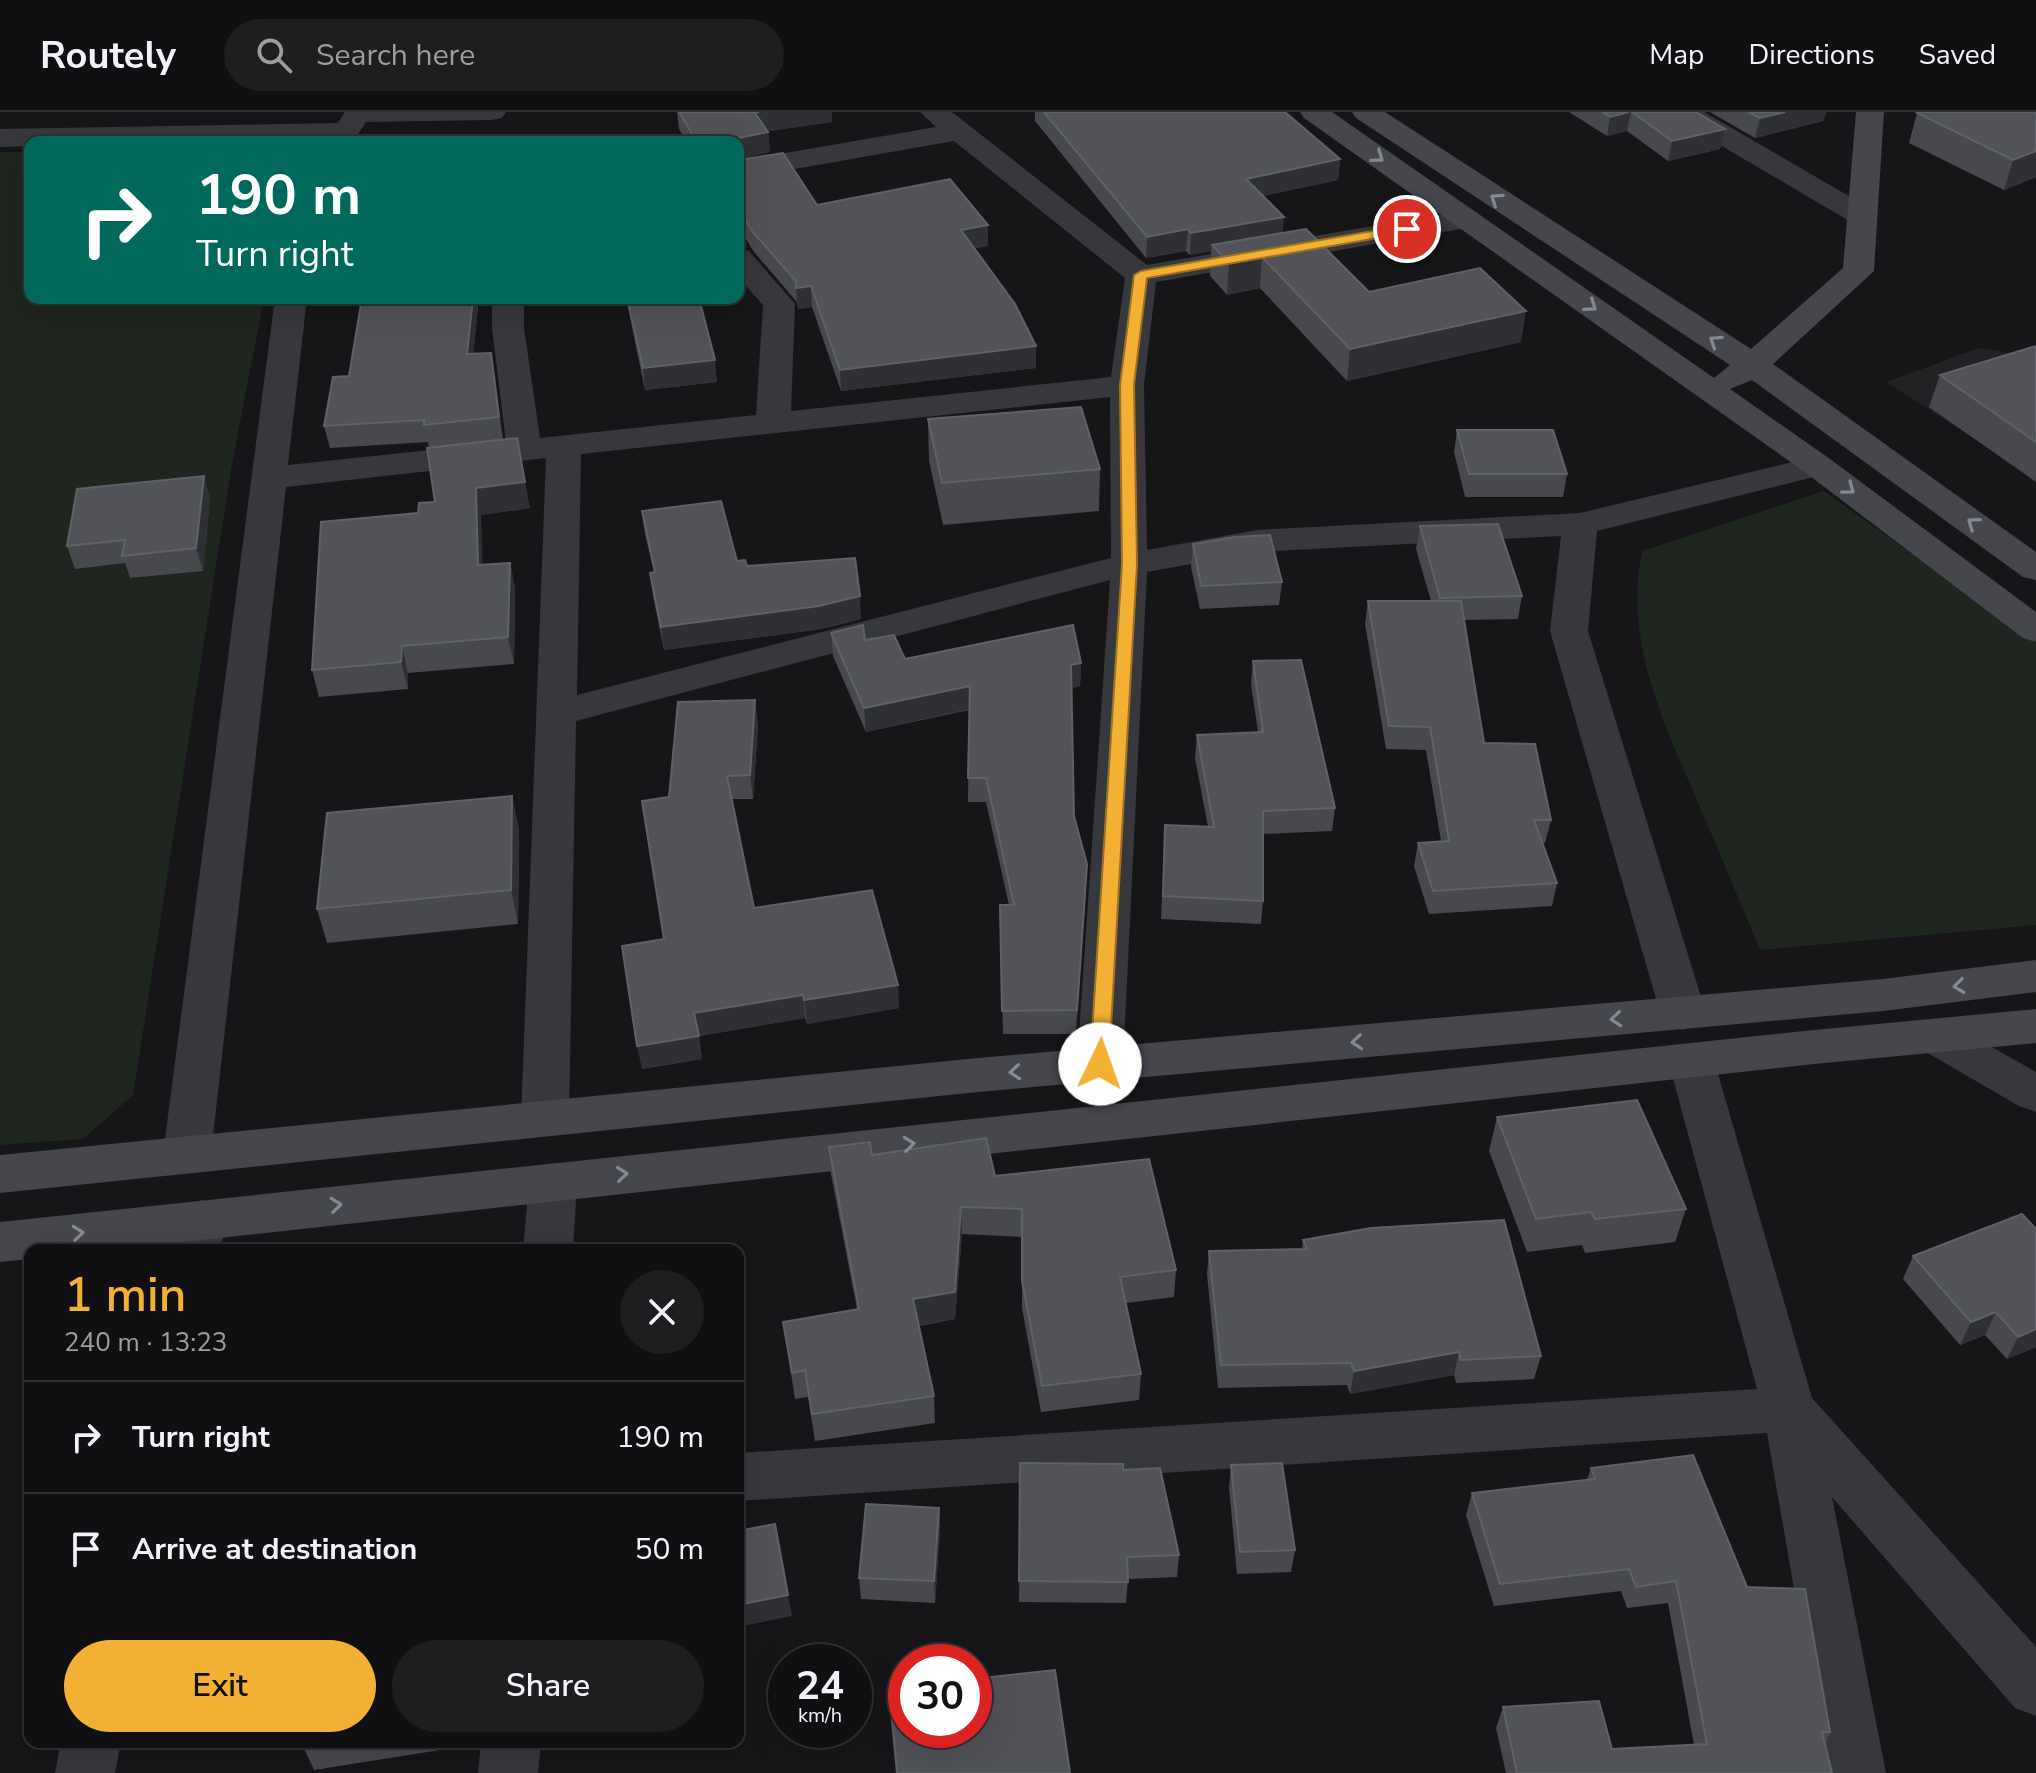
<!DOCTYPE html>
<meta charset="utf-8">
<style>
body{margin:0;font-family:"Nunito Sans",sans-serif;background:#1e1e20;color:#f1f3f6;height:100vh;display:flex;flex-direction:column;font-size:30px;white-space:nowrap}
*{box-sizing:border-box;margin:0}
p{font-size:26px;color:#9c9d9f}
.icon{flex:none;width:44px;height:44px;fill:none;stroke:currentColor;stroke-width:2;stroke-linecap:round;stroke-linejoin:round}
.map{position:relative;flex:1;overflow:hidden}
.details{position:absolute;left:24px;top:1132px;width:720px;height:504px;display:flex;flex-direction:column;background:#101012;border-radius:16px;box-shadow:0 8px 32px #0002,0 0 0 2px #303032}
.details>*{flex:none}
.top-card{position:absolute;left:24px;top:24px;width:720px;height:168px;border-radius:16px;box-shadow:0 8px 32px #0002,0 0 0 2px #303032;background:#00695c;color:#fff;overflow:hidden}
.speed{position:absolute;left:768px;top:1532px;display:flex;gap:16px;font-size:40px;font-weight:700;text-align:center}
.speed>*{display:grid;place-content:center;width:104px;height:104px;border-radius:50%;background:#101012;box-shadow:0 8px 32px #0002,0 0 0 2px #303032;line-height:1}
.speed small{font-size:20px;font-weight:400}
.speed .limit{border:12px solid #d22;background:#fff;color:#111}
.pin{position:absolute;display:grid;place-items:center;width:68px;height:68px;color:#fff;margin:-34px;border:4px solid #fff;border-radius:50%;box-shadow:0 2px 8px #0007}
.me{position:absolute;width:88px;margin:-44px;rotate:3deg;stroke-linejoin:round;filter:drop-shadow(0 0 6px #0008)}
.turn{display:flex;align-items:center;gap:28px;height:168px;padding:0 40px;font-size:36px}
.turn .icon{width:104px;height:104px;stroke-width:2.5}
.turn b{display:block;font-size:56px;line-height:68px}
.round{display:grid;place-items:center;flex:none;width:84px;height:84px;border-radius:42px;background:#1e1e20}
.head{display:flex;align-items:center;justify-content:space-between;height:136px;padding:0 40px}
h1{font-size:48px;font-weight:600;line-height:60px;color:#f2b134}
.primary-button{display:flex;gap:16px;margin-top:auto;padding:16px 40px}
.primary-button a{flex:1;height:92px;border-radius:48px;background:#f2b134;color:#111;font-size:32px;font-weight:600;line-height:92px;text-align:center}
.primary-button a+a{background:#1e1e20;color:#f1f3f6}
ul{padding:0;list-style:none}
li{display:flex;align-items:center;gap:24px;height:112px;padding:0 40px;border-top:2px solid #303032}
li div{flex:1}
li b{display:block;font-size:30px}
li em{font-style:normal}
header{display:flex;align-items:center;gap:48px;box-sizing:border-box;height:112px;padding:0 40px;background:#101012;border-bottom:2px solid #303032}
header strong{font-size:38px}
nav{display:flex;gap:44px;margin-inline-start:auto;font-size:28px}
.search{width:560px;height:72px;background:#1e1e20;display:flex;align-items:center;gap:20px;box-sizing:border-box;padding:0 28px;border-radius:44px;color:#9c9d9f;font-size:30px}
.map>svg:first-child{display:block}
.built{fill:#222225}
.green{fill:#1e261f}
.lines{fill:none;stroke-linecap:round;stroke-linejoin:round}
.street{fill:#37383d;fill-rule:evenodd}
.secondary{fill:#45474d;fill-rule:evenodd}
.wall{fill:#47494d}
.shaded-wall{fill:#2f3033}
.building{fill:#525359;stroke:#5f6168;stroke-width:2}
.oneway{stroke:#858993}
.route{fill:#f2b134;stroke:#9d7322;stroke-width:2}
</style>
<header>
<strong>Routely</strong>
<div class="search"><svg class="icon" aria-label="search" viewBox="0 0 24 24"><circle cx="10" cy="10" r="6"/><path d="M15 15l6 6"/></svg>Search here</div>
<nav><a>Map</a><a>Directions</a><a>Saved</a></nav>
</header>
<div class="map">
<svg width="2036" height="1661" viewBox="0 0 2036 1661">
<rect width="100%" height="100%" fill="#161618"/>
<path class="built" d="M 1979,236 L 2036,245 L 2036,366 L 1886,270 Z"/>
<path class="green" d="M 0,40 L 30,40 L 30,186 L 264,186 L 232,352 L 133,983 L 83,1027 L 0,1033 Z
M 1824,379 L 2036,531 L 2036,813 L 1760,838 C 1740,789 1719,740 1698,691 C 1664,611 1623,528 1642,439 Z"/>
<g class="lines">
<path class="street" d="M 345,0 L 506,0 L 502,6 L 492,8 L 366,10 L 356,25 L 346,28 L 30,30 L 30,34 L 0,35 L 0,17 L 338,11 Z
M 920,0 L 952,0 L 1147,153 L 1466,98 L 1477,101 L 1481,107 L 1477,113 L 1466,116 L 1156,170 L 1144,273 L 1147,438 L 1257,418 L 1580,401 L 1818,344 L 1830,347 L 1835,354 L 1830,361 L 1597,419 L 1588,519 L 1706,901 L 1699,913 L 1683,918 L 1667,913 L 1660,901 L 1550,519 L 1561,424 L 1257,440 L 1147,460 L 1123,952 L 1116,964 L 1100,969 L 1084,964 L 1077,952 L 1110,468 L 576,609 L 569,1006 L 562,1019 L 545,1024 L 528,1019 L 521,1006 L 546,346 L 286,375 L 211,1042 L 204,1055 L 187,1061 L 170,1055 L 163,1042 L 275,186 L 307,186 L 288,353 L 506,330 L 492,216 L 492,186 L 524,186 L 524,216 L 540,326 L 756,303 L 763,193 L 738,165 L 738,137 L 749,139 L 795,192 L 791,299 L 1111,265 L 1125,166 L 954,29 L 738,67 L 738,49 L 936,15 ZM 1110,285 L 1111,446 L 577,583 L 581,342 Z
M 1670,0 L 1704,0 L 1873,98 L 1877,104 L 1873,110 L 1862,113 L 1851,110 L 1674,6 Z
M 1935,907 L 1951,912 L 2036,960 L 2036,1000 L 2019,994 L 1919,936 L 1912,924 L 1919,912 Z
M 1691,931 L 1707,936 L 1714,948 L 1812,1286 L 2036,1535 L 2036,1604 L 2015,1596 L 1832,1385 L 1886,1661 L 1826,1661 L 1767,1321 L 738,1389 L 738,1341 L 1757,1277 L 1668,948 L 1675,936 Z
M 553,1051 L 570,1057 L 577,1070 L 573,1138 L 523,1138 L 529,1070 L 536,1057 Z
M 202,1088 L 219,1094 L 227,1108 L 220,1138 L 170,1138 L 177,1108 L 185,1094 Z
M 61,1630 L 121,1630 L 115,1661 L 55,1661 Z
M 481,1630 L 541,1630 L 538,1661 L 478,1661 Z"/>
<path class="secondary" d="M 1300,0 L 1332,0 L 1714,266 L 1730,253 L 1356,6 L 1352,0 L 1385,0 L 1751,237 L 1843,156 L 1856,0 L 1884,0 L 1874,159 L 1773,252 L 2036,440 L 2036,468 L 2023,465 L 1752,268 L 1730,277 L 1830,347 L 2036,500 L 2036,530 L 2023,526 L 1806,361 L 1304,6 Z
M 2036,848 L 2036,880 L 1883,899 L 978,980 L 0,1081 L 0,1043 L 978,946 L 1883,867 Z
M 2036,897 L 2036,931 L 1814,952 L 109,1138 L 30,1138 L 30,1147 L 0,1150 L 0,1110 L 1814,918 Z"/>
</g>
<path class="wall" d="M 677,0 L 832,0 L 832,10 L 768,19 L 770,40 L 738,47 L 738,30 L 687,30 L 679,17 Z
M 1035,0 L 1285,0 L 1340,47 L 1338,68 L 1263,84 L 1283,120 L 1369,180 L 1521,230 L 1347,269 L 1260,176 L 1227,183 L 1210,164 L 1211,139 L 1190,143 L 1186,139 L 1146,146 L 1035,9 Z
M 1569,0 L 1696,0 L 1725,17 L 1720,37 L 1668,49 L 1627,19 L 1607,24 Z
M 1710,0 L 1826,0 L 1823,9 L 1755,26 Z
M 2036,0 L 2036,65 L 2004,78 L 1909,31 L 1917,1 Z
M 738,48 L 817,93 L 988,134 L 974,136 L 1036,234 L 1036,256 L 841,279 L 812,195 L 798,197 L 797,190 L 754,140 L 738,114 Z
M 362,186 L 479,186 L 473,242 L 491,241 L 503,327 L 530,396 L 481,403 L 482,453 L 510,451 L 515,477 L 514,552 L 408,561 L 408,577 L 319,585 L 312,558 L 418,401 L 435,390 L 428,330 L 330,336 L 324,314 L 349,264 Z
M 626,186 L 699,186 L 717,270 L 645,278 Z
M 2036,234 L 2036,370 L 1929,295 L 1940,263 Z
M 928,307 L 1100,357 L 1099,399 L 943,413 L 929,349 Z
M 1457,318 L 1567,362 L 1563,385 L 1465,385 L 1454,340 Z
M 204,364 L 210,387 L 203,459 L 130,466 L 125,451 L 75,457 L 67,434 Z
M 642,399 L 737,449 L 861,507 L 821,517 L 664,538 L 653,484 L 650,461 L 654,460 L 645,422 Z
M 1420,414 L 1522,484 L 1518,507 L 1464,508 L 1484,631 L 1551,708 L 1545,731 L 1542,731 L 1557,771 L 1552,794 L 1429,802 L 1414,754 L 1418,731 L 1441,729 L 1426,638 L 1386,637 L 1365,512 L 1368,489 L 1431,489 L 1416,437 Z
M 1193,432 L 1282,470 L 1279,493 L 1200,497 L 1191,455 Z
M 831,521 L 865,528 L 905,547 L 1081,551 L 1080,574 L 1071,576 L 1074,704 L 1086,776 L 1076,922 L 1003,922 L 1000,793 L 1009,793 L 986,690 L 968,690 L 969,598 L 866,620 L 833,544 Z
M 1253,549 L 1335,696 L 1332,719 L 1263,722 L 1263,789 L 1261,812 L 1161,807 L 1165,713 L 1208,715 L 1195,646 L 1197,623 L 1258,620 L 1251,572 Z
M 758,611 L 753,687 L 732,687 L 754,796 L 899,896 L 807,912 L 805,906 L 699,924 L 702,947 L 642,957 L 664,828 L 669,685 Z
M 512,684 L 519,718 L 518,812 L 327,831 L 317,797 Z
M 1497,1005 L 1686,1097 L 1675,1130 L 1585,1141 L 1582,1133 L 1527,1140 L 1489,1039 Z
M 829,1035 L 872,1043 L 995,1064 L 1176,1158 L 1174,1185 L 1126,1191 L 1141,1262 L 1139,1288 L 1041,1300 L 1022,1196 L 1022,1125 L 962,1122 L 955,1207 L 919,1214 L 934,1284 L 935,1311 L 815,1329 L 808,1285 L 795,1287 L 783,1210 L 857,1197 L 831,1062 Z
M 2036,1117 L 2036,1235 L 2007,1247 L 1985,1223 L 1960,1233 L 1903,1167 L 1913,1144 Z
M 1303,1128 L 1541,1244 L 1534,1267 L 1456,1271 L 1454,1263 L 1350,1282 L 1347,1273 L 1218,1276 L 1207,1162 L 1209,1139 L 1302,1137 Z
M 1020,1351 L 1123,1358 L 1179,1443 L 1177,1465 L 1128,1467 L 1126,1491 L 1019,1490 Z
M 1231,1353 L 1295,1438 L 1291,1460 L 1237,1462 L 1229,1376 Z
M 1591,1356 L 1747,1475 L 1830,1620 L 1825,1631 L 1832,1661 L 1506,1661 L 1496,1616 L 1503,1595 L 1612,1637 L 1694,1633 L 1668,1491 L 1627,1496 L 1621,1479 L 1494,1494 L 1466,1403 L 1472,1381 L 1587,1368 Z
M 939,1396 L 940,1418 L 935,1491 L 861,1487 L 859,1466 Z
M 301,1630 L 478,1630 L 478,1632 L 314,1658 Z"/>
<path class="shaded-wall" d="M 759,0 L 832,0 L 832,10 L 757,21 L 755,1 Z
M 1631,0 L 1627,19 L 1607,24 L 1610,5 Z
M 1785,0 L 1826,0 L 1823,9 L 1755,26 L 1760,6 Z
M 1725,17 L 1720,37 L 1668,49 L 1672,29 Z
M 768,20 L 770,40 L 738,47 L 738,30 L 734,30 L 734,27 Z
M 2036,39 L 2036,65 L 2004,78 L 2013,48 Z
M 1340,47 L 1338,68 L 1245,88 L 1246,67 Z
M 1284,105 L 1282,127 L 1212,133 L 1211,139 L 1190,143 L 1191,121 Z
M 988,113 L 988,134 L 962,139 L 961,118 Z
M 1188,117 L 1186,139 L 1146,146 L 1147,125 Z
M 1262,145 L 1260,176 L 1227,183 L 1229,151 Z
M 811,174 L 812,195 L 798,197 L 796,176 Z
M 473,186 L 479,186 L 471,264 L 467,242 Z
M 1526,199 L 1521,230 L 1347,269 L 1350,237 Z
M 1036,234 L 1036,256 L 841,279 L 840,258 Z
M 491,241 L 495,263 L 503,327 L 499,305 Z
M 715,248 L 717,270 L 645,278 L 643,256 Z
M 204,364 L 210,387 L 203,459 L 196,436 Z
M 525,370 L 530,396 L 481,403 L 483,480 L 478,453 L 476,376 Z
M 510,451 L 515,477 L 514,552 L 508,525 Z
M 860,484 L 861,507 L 821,517 L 664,538 L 661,515 Z
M 402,534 L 408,561 L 408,577 L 401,550 Z
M 1081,551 L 1080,574 L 1070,576 L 1071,553 Z
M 970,574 L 970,597 L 866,620 L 864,596 Z
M 755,588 L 758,611 L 753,687 L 750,663 Z
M 512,684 L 519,718 L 518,812 L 511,778 Z
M 1087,752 L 1086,776 L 1076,922 L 1077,898 Z
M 898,873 L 899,896 L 807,912 L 804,888 Z
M 803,883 L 805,906 L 699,924 L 702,947 L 642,957 L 637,934 L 694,901 Z
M 961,1095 L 962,1122 L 955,1207 L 915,1214 L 913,1187 Z
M 1996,1200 L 1985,1223 L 1960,1233 L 1971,1210 Z
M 2036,1217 L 2036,1235 L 2007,1247 L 2018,1225 Z
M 1459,1240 L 1454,1263 L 1350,1282 L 1354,1259 Z
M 939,1396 L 940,1418 L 935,1491 L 934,1469 Z
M 788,1483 L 792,1504 L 738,1515 L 738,1493 Z"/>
<path class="building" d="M 679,0 L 759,0 L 755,1 L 768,20 L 734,27 L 734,30 L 697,30 Z
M 1044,0 L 1285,0 L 1340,47 L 1246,67 L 1284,105 L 1191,121 L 1188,117 L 1147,125 Z
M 1603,0 L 1629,0 L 1610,5 Z
M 1632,0 L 1696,0 L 1725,17 L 1672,29 Z
M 1748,0 L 1785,0 L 1760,6 Z
M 1920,0 L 2036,0 L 2036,39 L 2013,48 L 1917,1 Z
M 783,41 L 817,93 L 950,67 L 988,113 L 961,118 L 1015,192 L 1036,234 L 840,258 L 811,174 L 796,176 L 796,169 L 752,119 L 738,96 L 738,48 Z
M 1306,117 L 1369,180 L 1480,156 L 1526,199 L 1350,237 L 1262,145 L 1229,151 L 1212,133 Z
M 362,186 L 473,186 L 467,242 L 491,241 L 499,305 L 424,313 L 424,308 L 324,314 L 333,265 L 349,264 Z
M 627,186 L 699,186 L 715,248 L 643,256 Z
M 2036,234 L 2036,330 L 1940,263 Z
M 1081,295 L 1100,357 L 942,371 L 928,307 Z
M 1457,318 L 1553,318 L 1567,362 L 1469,362 Z
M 517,326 L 525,370 L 476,376 L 478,453 L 510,451 L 508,525 L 402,534 L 401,550 L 312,558 L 321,410 L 418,401 L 419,391 L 435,390 L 427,336 Z
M 204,364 L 196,436 L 122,444 L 125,428 L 67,434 L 77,377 Z
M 721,389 L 737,449 L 745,448 L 747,454 L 855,446 L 860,484 L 819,494 L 661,515 L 650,461 L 655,460 L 642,399 Z
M 1498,412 L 1522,484 L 1440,486 L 1420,414 Z
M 1270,423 L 1282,470 L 1201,474 L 1193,432 L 1235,425 Z
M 1368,489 L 1461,489 L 1484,631 L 1535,632 L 1551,708 L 1534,708 L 1557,771 L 1433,779 L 1418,731 L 1449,729 L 1430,615 L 1389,614 Z
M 863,513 L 865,528 L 894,523 L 905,547 L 1073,513 L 1081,551 L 1071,553 L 1074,704 L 1087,752 L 1077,898 L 1002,899 L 1000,793 L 1014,793 L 986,666 L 968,666 L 970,574 L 864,596 L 831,521 Z
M 1301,548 L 1335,696 L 1263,699 L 1263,789 L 1163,784 L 1165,713 L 1214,715 L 1197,623 L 1263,620 L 1253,549 Z
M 755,588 L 750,663 L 727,664 L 754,796 L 872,778 L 898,873 L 804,888 L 803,883 L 694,901 L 699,924 L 637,934 L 622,834 L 664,827 L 642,689 L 669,685 L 678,590 Z
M 512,684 L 511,778 L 317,797 L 327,701 Z
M 1637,988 L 1686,1097 L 1595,1107 L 1591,1100 L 1536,1107 L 1497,1005 Z
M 986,1026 L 995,1064 L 1149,1047 L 1176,1158 L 1120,1165 L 1141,1262 L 1042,1274 L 1022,1169 L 1022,1097 L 961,1095 L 955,1180 L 913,1187 L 934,1284 L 812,1302 L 805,1258 L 792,1261 L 783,1210 L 859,1197 L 829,1035 L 870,1030 L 872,1043 Z
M 2022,1102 L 2036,1117 L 2036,1217 L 2018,1225 L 1996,1200 L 1971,1210 L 1913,1144 Z
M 1504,1108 L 1541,1244 L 1461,1248 L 1459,1240 L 1354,1259 L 1351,1251 L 1221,1253 L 1209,1139 L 1307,1137 L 1303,1128 L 1371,1116 Z
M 1693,1343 L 1747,1475 L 1805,1477 L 1830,1620 L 1822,1620 L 1832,1661 L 1517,1661 L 1503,1595 L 1599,1589 L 1612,1637 L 1707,1632 L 1676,1469 L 1636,1475 L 1629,1457 L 1500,1472 L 1472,1381 L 1595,1367 L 1591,1356 Z
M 1020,1351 L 1123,1352 L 1123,1358 L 1160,1356 L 1179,1443 L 1127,1445 L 1128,1470 L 1019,1469 Z
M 1282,1351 L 1295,1438 L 1240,1440 L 1231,1353 Z
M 866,1392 L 939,1396 L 934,1469 L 859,1466 Z
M 775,1412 L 788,1483 L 738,1493 L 738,1419 Z
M 1055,1558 L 1070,1661 L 897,1661 L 889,1577 L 906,1575 L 906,1618 L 974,1618 L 974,1567 Z"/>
<defs><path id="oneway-chevron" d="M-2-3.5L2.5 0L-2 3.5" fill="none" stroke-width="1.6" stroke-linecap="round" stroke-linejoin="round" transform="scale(2)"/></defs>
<g class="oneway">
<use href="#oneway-chevron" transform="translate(1378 45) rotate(35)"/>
<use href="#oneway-chevron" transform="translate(1496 87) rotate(-146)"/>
<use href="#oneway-chevron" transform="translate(1591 194) rotate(35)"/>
<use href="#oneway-chevron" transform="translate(1715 229) rotate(-147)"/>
<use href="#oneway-chevron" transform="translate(1849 377) rotate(37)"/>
<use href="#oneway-chevron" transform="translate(1973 411) rotate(-144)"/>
<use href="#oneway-chevron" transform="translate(1959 874) rotate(173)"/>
<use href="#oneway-chevron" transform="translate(1616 907) rotate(175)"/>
<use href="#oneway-chevron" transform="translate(1357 930) rotate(175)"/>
<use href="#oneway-chevron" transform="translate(1015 960) rotate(175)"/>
<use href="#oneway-chevron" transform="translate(909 1032) rotate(-6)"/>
<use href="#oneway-chevron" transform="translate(622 1062) rotate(-6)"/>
<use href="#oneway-chevron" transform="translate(336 1093) rotate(-6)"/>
<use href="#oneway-chevron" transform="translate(78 1121) rotate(-6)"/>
</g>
<path class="route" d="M 1407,113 L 1413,117 L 1412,120 L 1147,166 L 1134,273 L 1137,452 L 1109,952 L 1100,960 L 1093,957 L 1090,952 L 1122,452 L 1120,273 L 1134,163 L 1141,159 Z"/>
</svg>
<div class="speed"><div>24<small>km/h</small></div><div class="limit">30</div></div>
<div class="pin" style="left:1407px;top:117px;background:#d93025"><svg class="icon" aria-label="arrive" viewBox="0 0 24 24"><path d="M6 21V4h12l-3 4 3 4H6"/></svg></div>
<svg class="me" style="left:1100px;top:952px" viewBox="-20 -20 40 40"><circle r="19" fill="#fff"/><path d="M0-13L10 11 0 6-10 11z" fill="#f2b134"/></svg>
<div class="top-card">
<div class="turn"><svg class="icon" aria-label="right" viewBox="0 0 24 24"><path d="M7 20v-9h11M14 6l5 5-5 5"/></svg><div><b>190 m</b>Turn right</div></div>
</div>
<section class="details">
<div class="head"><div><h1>1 min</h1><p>240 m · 13:23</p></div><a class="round"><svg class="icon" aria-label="close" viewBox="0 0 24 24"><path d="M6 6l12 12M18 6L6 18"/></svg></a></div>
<ul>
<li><svg class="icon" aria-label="right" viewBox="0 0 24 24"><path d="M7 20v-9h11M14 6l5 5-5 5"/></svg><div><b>Turn right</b></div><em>190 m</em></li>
<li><svg class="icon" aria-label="arrive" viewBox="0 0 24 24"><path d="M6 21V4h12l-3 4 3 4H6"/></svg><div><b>Arrive at destination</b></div><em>50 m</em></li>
</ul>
<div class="primary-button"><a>Exit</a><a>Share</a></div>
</section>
</div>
